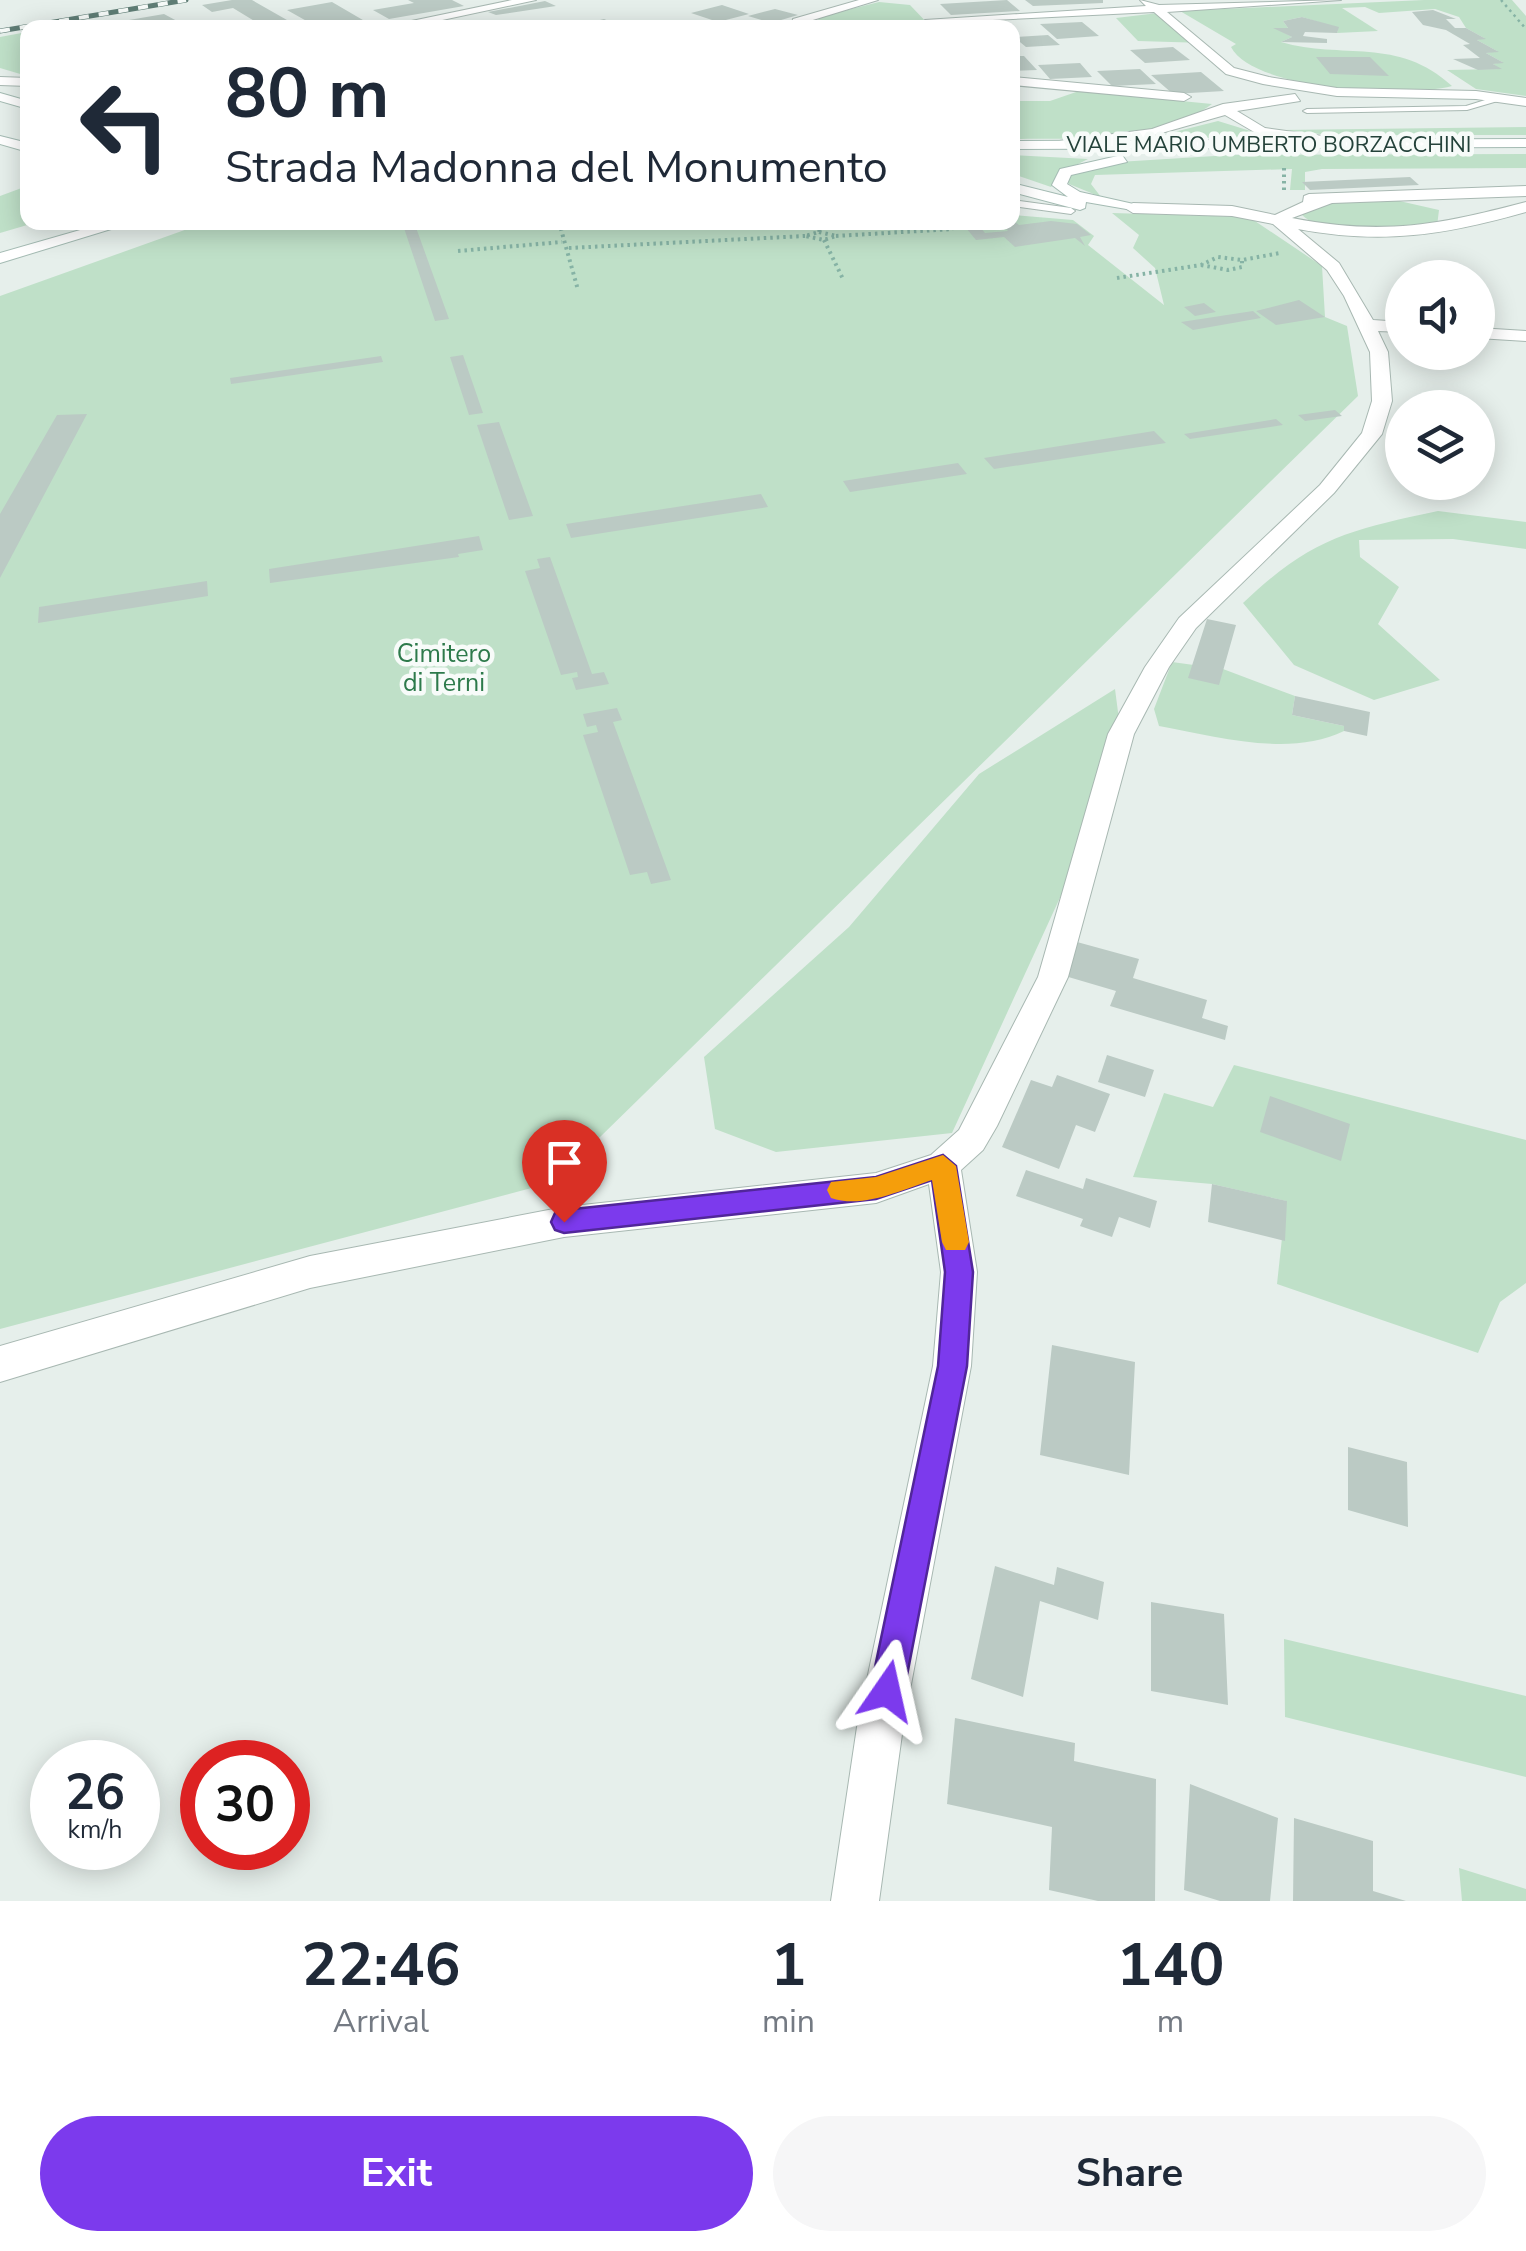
<!DOCTYPE html>
<style>
body{margin:0;font-family:"Nunito Sans",sans-serif;background:#f6f6f7;color:#1f2937;height:100vh;display:flex;flex-direction:column;font-size:38px;white-space:nowrap}
*{box-sizing:border-box;margin:0}
p{font-size:32px;color:#747a83}
.icon{flex:none;width:55px;height:55px;fill:none;stroke:currentColor;stroke-width:2;stroke-linecap:round;stroke-linejoin:round}
.map{position:relative;height:1901px;overflow:hidden}
.panel{display:flex;flex-direction:column;background:#fff;flex:1}
.panel>*{flex:none}
.banner{position:absolute;left:20px;top:20px;width:1000px;height:210px;border-radius:20px;box-shadow:0 5px 25px #0003;background:#fff;color:#1f2937;overflow:hidden}
.tools{position:absolute;left:1385px;top:260px;display:grid;gap:20px}
.tools a{display:grid;place-items:center;width:110px;height:110px;border-radius:50%;background:#fff;box-shadow:0 5px 25px #0003;font-size:50px}
.speed{position:absolute;left:30px;top:1740px;display:flex;gap:20px;font-size:50px;font-weight:700;text-align:center}
.speed>*{display:grid;place-content:center;width:130px;height:130px;border-radius:50%;background:#fff;box-shadow:0 5px 25px #0003;line-height:1}
.speed small{font-size:25px;font-weight:400}
.speed .limit{border:15px solid #d22;background:#fff;color:#111}
.pin{position:absolute;display:grid;place-items:center;width:85px;height:85px;color:#fff;margin:-102px -42px;border-radius:50% 50% 50% 0;rotate:-45deg;box-shadow:0 0 10px #0007}
.pin .icon{rotate:45deg}
.me{position:absolute;width:110px;margin:-55px;rotate:11deg;stroke-linejoin:round;filter:drop-shadow(0 0 8px #0008)}
.turn{display:flex;align-items:center;gap:35px;height:210px;padding:0 40px;font-size:45px}
.turn .icon{width:130px;height:130px;stroke-width:2.5}
.turn b{display:block;font-size:70px;line-height:85px}
.eta{display:flex;justify-content:space-evenly;align-items:center;height:170px;text-align:center}
.eta b{font-size:60px;font-weight:700;line-height:70px}
.primary-button{display:flex;gap:20px;margin-top:auto;padding:20px 40px}
.primary-button a{flex:1;height:115px;border-radius:60px;background:#7c3aed;color:#fff;font-size:40px;font-weight:700;line-height:115px;text-align:center}
.primary-button a+a{background:#f6f6f7;color:#1f2937}
.map>svg:first-child{display:block}
.green{fill:#bfe0c8}
.building{fill:#bbcac4}
.lines{fill:none;stroke-linecap:round;stroke-linejoin:round}
.lane-casing{stroke:#a8b8b2;stroke-width:2}
.street-casing{stroke:#a8b8b2;stroke-width:2}
.secondary-casing{stroke:#a4bbb3;stroke-width:2}
.path-far1{stroke:#86b3a5;stroke-width:2.5;stroke-dasharray:2.5 4;stroke-linecap:butt}
.path{stroke:#86b3a5;stroke-width:4;stroke-dasharray:2.5 4;stroke-linecap:butt}
.lane{fill:#fff;fill-rule:evenodd}
.street{fill:#fff;fill-rule:evenodd}
.secondary{fill:#fff;fill-rule:evenodd}
.rail-casing{stroke:#5f7d75;stroke-width:5}
.rail{stroke:#f7fbf9;stroke-width:4;stroke-dasharray:10;stroke-linecap:butt}
.route{fill:#7c3aed;stroke:#51269a;stroke-width:2.5}
.slow{fill:#f59e0b}
.labels{text-anchor:middle;stroke-width:9;stroke-linejoin:round;paint-order:stroke}
.far-street-label{font-size:22px;fill:#24423a;stroke:#f7fbf9}
.park-label{font-size:25px;fill:#2d7a4b;stroke:#f7fbf9}
</style>
<div class="map">
<svg width="1526" height="1901" viewBox="0 0 1526 1901">
<rect width="100%" height="100%" fill="#e6efeb"/>
<path class="green" d="M 1424,0 L 1512,0 L 1526,16 L 1526,96 L 1476,89 L 1447,70 L 1500,69 L 1493,64 L 1502,62 L 1486,53 L 1497,51 L 1477,40 L 1484,38 L 1466,28 L 1459,17 L 1435,9 L 1379,13 L 1365,7 L 1342,8 L 1378,31 L 1337,33 L 1338,28 L 1302,17 L 1283,21 L 1288,28 L 1279,30 L 1292,37 L 1281,42 C 1342,60 1398,36 1452,86 C 1409,98 1254,91 1231,47 L 1236,44 L 1180,11 Z
M 879,2 L 910,5 L 931,27 L 808,27 L 823,16 Z
M 1158,13 L 1205,43 L 1138,41 L 1116,18 Z
M 27,32 L 27,76 L 0,68 L 0,37 Z
M 1079,91 L 1212,104 C 1159,144 1075,138 1013,139 L 1012,101 L 1050,101 Z
M 1218,121 L 1257,133 L 1252,141 L 1162,135 Z
M 1526,127 L 1526,135 L 1330,135 L 1281,130 Z
M 1526,154 L 1526,168 L 1322,169 L 1305,172 L 1305,190 L 1290,190 L 1292,169 L 1095,175 L 1091,184 L 1101,197 L 1069,184 L 1066,177 L 1102,163 L 1231,155 Z
M 1012,155 L 1088,159 L 1066,170 L 1051,187 L 1013,174 Z
M 27,186 L 28,222 L 34,223 L 0,233 L 0,196 Z
M 1395,200 L 1439,210 L 1437,226 C 1397,231 1329,245 1298,211 L 1316,201 Z
M 1112,213 L 1249,217 L 1322,266 L 1325,317 L 1347,326 L 1358,396 L 554,1182 L 0,1329 L 0,296 L 207,222 L 1012,222 L 1013,215 L 1073,220 L 1094,236 L 1088,245 L 1164,305 L 1155,268 L 1133,248 L 1139,235 Z
M 1438,511 L 1526,522 L 1526,549 L 1453,539 L 1359,540 L 1360,557 L 1399,587 L 1378,624 L 1440,680 L 1374,700 L 1294,665 L 1243,603 C 1311,538 1349,530 1438,511 Z
M 1172,662 L 1223,669 L 1295,696 L 1292,715 L 1344,726 L 1344,731 C 1289,758 1216,736 1159,726 L 1154,709 Z
M 1115,689 L 1124,758 L 952,1133 L 776,1152 L 715,1129 L 704,1057 L 849,927 L 979,774 Z
M 1234,1065 L 1526,1140 L 1526,1283 L 1500,1302 L 1478,1353 L 1277,1284 L 1286,1201 L 1212,1184 L 1133,1177 L 1164,1093 L 1213,1107 Z
M 1284,1639 L 1526,1696 L 1526,1777 L 1285,1717 Z
M 1459,1868 L 1526,1889 L 1526,1901 L 1462,1901 Z"/>
<path class="building" d="M 232,0 L 252,0 L 294,24 L 266,28 L 233,8 L 212,12 L 202,5 Z
M 408,0 L 452,0 L 464,6 L 389,19 L 373,10 L 414,3 Z
M 1007,0 L 1020,11 L 951,15 L 940,4 Z
M 1025,0 L 1103,0 L 1103,3 L 1033,6 Z
M 545,1 L 556,6 L 496,15 L 488,12 Z
M 332,2 L 368,23 L 319,28 L 287,10 Z
M 722,5 L 749,14 L 718,22 L 691,13 Z
M 775,9 L 798,15 L 771,23 L 748,16 Z
M 1433,10 L 1456,19 L 1446,19 L 1455,28 L 1466,28 L 1486,39 L 1477,40 L 1499,52 L 1486,53 L 1504,63 L 1493,64 L 1502,69 L 1478,70 L 1453,59 L 1480,58 L 1463,45 L 1470,44 L 1446,30 L 1423,25 L 1412,12 Z
M 164,14 L 177,21 L 141,27 L 129,20 Z
M 1302,17 L 1339,27 L 1337,33 L 1305,32 L 1303,36 L 1327,39 L 1327,43 L 1281,42 L 1292,37 L 1273,28 L 1288,28 L 1283,21 Z
M 604,19 L 625,28 L 576,28 L 576,26 Z
M 1082,22 L 1099,36 L 1057,39 L 1040,24 Z
M 1048,35 L 1060,45 L 1026,47 L 1014,37 Z
M 1173,47 L 1190,60 L 1145,63 L 1130,50 Z
M 1012,56 L 1024,56 L 1037,70 L 1012,71 Z
M 1316,57 L 1370,57 L 1389,76 L 1330,74 Z
M 1080,63 L 1092,77 L 1050,79 L 1038,65 Z
M 1140,69 L 1156,84 L 1112,86 L 1097,71 Z
M 1201,72 L 1224,91 L 1173,94 L 1151,75 Z
M 1410,177 L 1419,185 L 1310,190 L 1302,182 Z
M 1012,220 L 1019,225 L 1051,221 L 1077,224 L 1091,235 L 1080,237 L 1085,246 L 1075,238 L 1015,247 L 1004,237 L 976,240 L 961,222 L 976,222 L 985,233 L 1008,231 L 1000,222 Z
M 402,222 L 414,222 L 449,319 L 435,321 Z
M 1299,300 L 1325,317 L 1276,325 L 1256,311 Z
M 1204,303 L 1216,312 L 1195,316 L 1184,307 Z
M 1253,311 L 1261,318 L 1193,330 L 1181,322 Z
M 463,355 L 483,413 L 469,415 L 450,357 Z
M 381,356 L 383,362 L 231,384 L 230,378 Z
M 1335,410 L 1342,416 L 1305,421 L 1298,415 Z
M 87,414 L 0,578 L 0,514 L 57,415 Z
M 1276,419 L 1283,425 L 1190,439 L 1184,434 Z
M 499,422 L 533,516 L 509,520 L 477,425 Z
M 1154,431 L 1166,443 L 994,469 L 984,458 Z
M 958,463 L 967,474 L 850,492 L 843,481 Z
M 761,494 L 768,507 L 571,538 L 566,524 Z
M 479,536 L 483,550 L 458,554 L 459,557 L 270,583 L 269,569 Z
M 550,557 L 592,674 L 604,672 L 609,684 L 576,690 L 572,678 L 578,677 L 577,672 L 561,675 L 525,571 L 540,568 L 537,559 Z
M 207,581 L 208,596 L 38,623 L 39,607 Z
M 1207,619 L 1236,625 L 1219,685 L 1188,678 Z
M 1295,696 L 1370,712 L 1367,736 L 1344,731 L 1344,726 L 1292,715 Z
M 617,708 L 622,720 L 613,722 L 671,880 L 651,884 L 647,872 L 630,875 L 583,735 L 598,732 L 596,725 L 587,727 L 583,714 Z
M 1077,942 L 1139,959 L 1133,978 L 1207,1000 L 1202,1018 L 1228,1026 L 1225,1040 L 1110,1006 L 1116,991 L 1065,976 Z
M 1107,1055 L 1154,1070 L 1145,1097 L 1098,1082 Z
M 1057,1075 L 1110,1094 L 1095,1132 L 1076,1125 L 1059,1169 L 1002,1147 L 1031,1080 L 1052,1087 Z
M 1270,1096 L 1350,1124 L 1341,1161 L 1260,1132 Z
M 1026,1170 L 1083,1189 L 1086,1178 L 1157,1201 L 1150,1228 L 1119,1217 L 1112,1237 L 1080,1226 L 1083,1219 L 1016,1196 Z
M 1212,1184 L 1287,1201 L 1285,1241 L 1208,1222 Z
M 1052,1345 L 1135,1362 L 1129,1475 L 1040,1455 Z
M 1348,1447 L 1407,1462 L 1408,1527 L 1348,1510 Z
M 995,1566 L 1054,1585 L 1057,1567 L 1104,1582 L 1098,1620 L 1040,1601 L 1023,1697 L 971,1679 Z
M 1151,1602 L 1224,1614 L 1228,1705 L 1151,1691 Z
M 955,1718 L 1075,1743 L 1074,1761 L 1156,1779 L 1155,1901 L 1098,1901 L 1049,1890 L 1052,1827 L 947,1804 Z
M 1190,1784 L 1278,1818 L 1270,1901 L 1220,1901 L 1184,1890 Z
M 1294,1818 L 1373,1841 L 1373,1891 L 1406,1901 L 1293,1901 Z"/>
<g class="lines">
<defs>
<path id="lane" d="M 1498,96 L 1501,100 L 1467,110 L 1307,113 L 1303,111 L 1307,109 L 1466,106 Z
M 1012,200 L 1071,208 L 1075,211 L 1071,214 L 1012,206 Z"/>
<path id="street" d="M 512,0 L 536,0 L 405,28 L 378,28 Z
M 859,0 L 878,0 L 803,23 L 803,28 L 791,28 L 793,19 Z
M 1140,0 L 1159,5 L 1341,0 L 1167,12 L 1234,68 L 1269,77 L 1337,88 L 1476,91 L 1526,98 L 1526,106 L 1476,99 L 1337,96 L 1263,84 L 1226,74 L 1154,12 L 931,23 L 925,20 L 1146,6 Z
M 0,77 L 28,78 L 28,86 L 0,85 Z
M 1012,77 L 1184,93 L 1191,97 L 1184,101 L 1012,85 Z
M 1295,94 L 1300,101 L 1237,111 L 1265,128 L 1373,143 L 1366,147 L 1261,136 L 1225,115 L 1137,140 L 1043,148 L 1036,144 L 1152,129 L 1223,104 Z
M 1526,186 L 1526,196 L 1332,203 L 1292,218 C 1383,236 1438,225 1526,202 L 1526,212 C 1445,235 1382,245 1298,229 L 1339,263 L 1373,320 L 1402,322 L 1402,332 L 1378,331 L 1388,352 L 1392,401 L 1382,434 L 1334,493 L 1196,628 L 1169,667 L 1134,734 L 1068,977 L 997,1126 L 983,1150 L 961,1170 L 977,1272 L 971,1366 L 903,1727 L 879,1901 L 831,1901 L 857,1727 L 933,1366 L 941,1272 L 929,1184 L 876,1203 L 564,1237 L 310,1288 L 0,1382 L 0,1346 L 310,1256 L 564,1207 L 876,1173 L 931,1155 L 959,1130 L 1038,977 L 1108,734 L 1145,667 L 1179,618 L 1320,485 L 1362,433 L 1372,401 L 1370,352 L 1344,296 L 1327,270 L 1273,224 L 1232,216 L 1133,213 L 1125,208 L 1133,203 L 1232,206 L 1275,215 L 1303,202 L 1304,196 L 1309,194 Z
M 1478,328 L 1526,331 L 1526,341 L 1478,338 Z"/>
<path id="secondary" d="M 0,93 L 28,101 L 28,109 L 0,101 Z
M 0,136 L 28,143 L 28,152 L 0,144 Z
M 1526,139 L 1526,147 L 1012,149 L 1012,141 Z
M 1122,155 L 1127,162 L 1071,175 L 1067,184 L 1080,192 L 1138,205 L 1138,211 L 1086,202 L 1085,208 L 1080,210 L 1012,192 L 1012,183 L 1068,197 L 1052,185 L 1060,169 Z
M 108,222 L 134,222 L 0,263 L 0,253 Z"/>
</defs>
<use href="#lane" class="lane-casing"/>
<use href="#street" class="street-casing"/>
<use href="#secondary" class="secondary-casing"/>
<path class="path-far1" d="M 1501,0 L 1526,29"/>
<path class="path" d="M 1284,168 L 1284,193
M 559,222 L 578,290
M 819,232 L 836,236 L 824,240 L 805,236 Z
M 819,232 L 822,222
M 836,236 L 953,229
M 824,240 L 843,279
M 569,248 L 805,236
M 458,251 L 562,242
M 1201,265 L 1228,270 L 1242,267 L 1242,261
M 1117,278 L 1201,265 L 1218,257 L 1242,260 L 1280,253"/>
<use href="#lane" class="lane"/>
<use href="#street" class="street"/>
<use href="#secondary" class="secondary"/>
<defs>
<path id="rail" d="M 0,31 L 186,0"/>
</defs>
<use href="#rail" class="rail-casing"/>
<use href="#rail" class="rail"/>
</g>
<path class="route" d="M 943,1155 L 956,1166 L 973,1272 L 967,1366 L 904,1691 L 899,1703 L 887,1708 L 875,1703 L 870,1691 L 938,1366 L 945,1272 L 932,1180 L 876,1199 L 564,1233 L 555,1230 L 551,1222 L 555,1213 L 564,1210 L 876,1177 Z"/>
<path class="slow" d="M 943,1155 L 956,1166 L 969,1242 L 965,1250 L 946,1250 L 942,1242 L 932,1180 C 901,1190 863,1209 831,1198 L 827,1190 L 831,1182 L 876,1177 Z"/>
<g class="labels">
<g class="far-street-label">
<text x="1269" y="152">VIALE MARIO UMBERTO BORZACCHINI</text>
</g>
<g class="park-label">
<text x="444" y="662">Cimitero<tspan x="444" dy="29">di Terni</tspan></text>
</g>
</g>
</svg>
<div class="tools">
<a><svg class="icon" aria-label="sound" viewBox="0 0 24 24"><path d="M4 9h4l5-4v14l-5-4H4zM17 9q2 3 0 6"/></svg></a>
<a><svg class="icon" aria-label="layers" viewBox="0 0 24 24"><path d="M12 4l9 5-9 5-9-5zM3 14l9 5 9-5"/></svg></a>
</div>
<div class="speed"><div>26<small>km/h</small></div><div class="limit">30</div></div>
<div class="pin" style="left:564px;top:1222px;background:#d93025"><svg class="icon" aria-label="arrive" viewBox="0 0 24 24"><path d="M6 21V4h12l-3 4 3 4H6"/></svg></div>
<svg class="me" style="left:887px;top:1691px" viewBox="-20 -20 40 40"><path d="M0-17L14 15 0 8-14 15z" fill="#7c3aed" stroke="#fff" stroke-width="4"/></svg>
<div class="banner">
<div class="turn"><svg class="icon" aria-label="left" viewBox="0 0 24 24"><path d="M17 20v-9H6M10 6l-5 5 5 5"/></svg><div><b>80 m</b>Strada Madonna del Monumento</div></div>
</div>
</div>
<section class="panel">
<div class="eta">
<div><b>22:46</b><p>Arrival</p></div>
<div><b>1</b><p>min</p></div>
<div><b>140</b><p>m</p></div>
</div>
<div class="primary-button"><a>Exit</a><a>Share</a></div>
</section>
